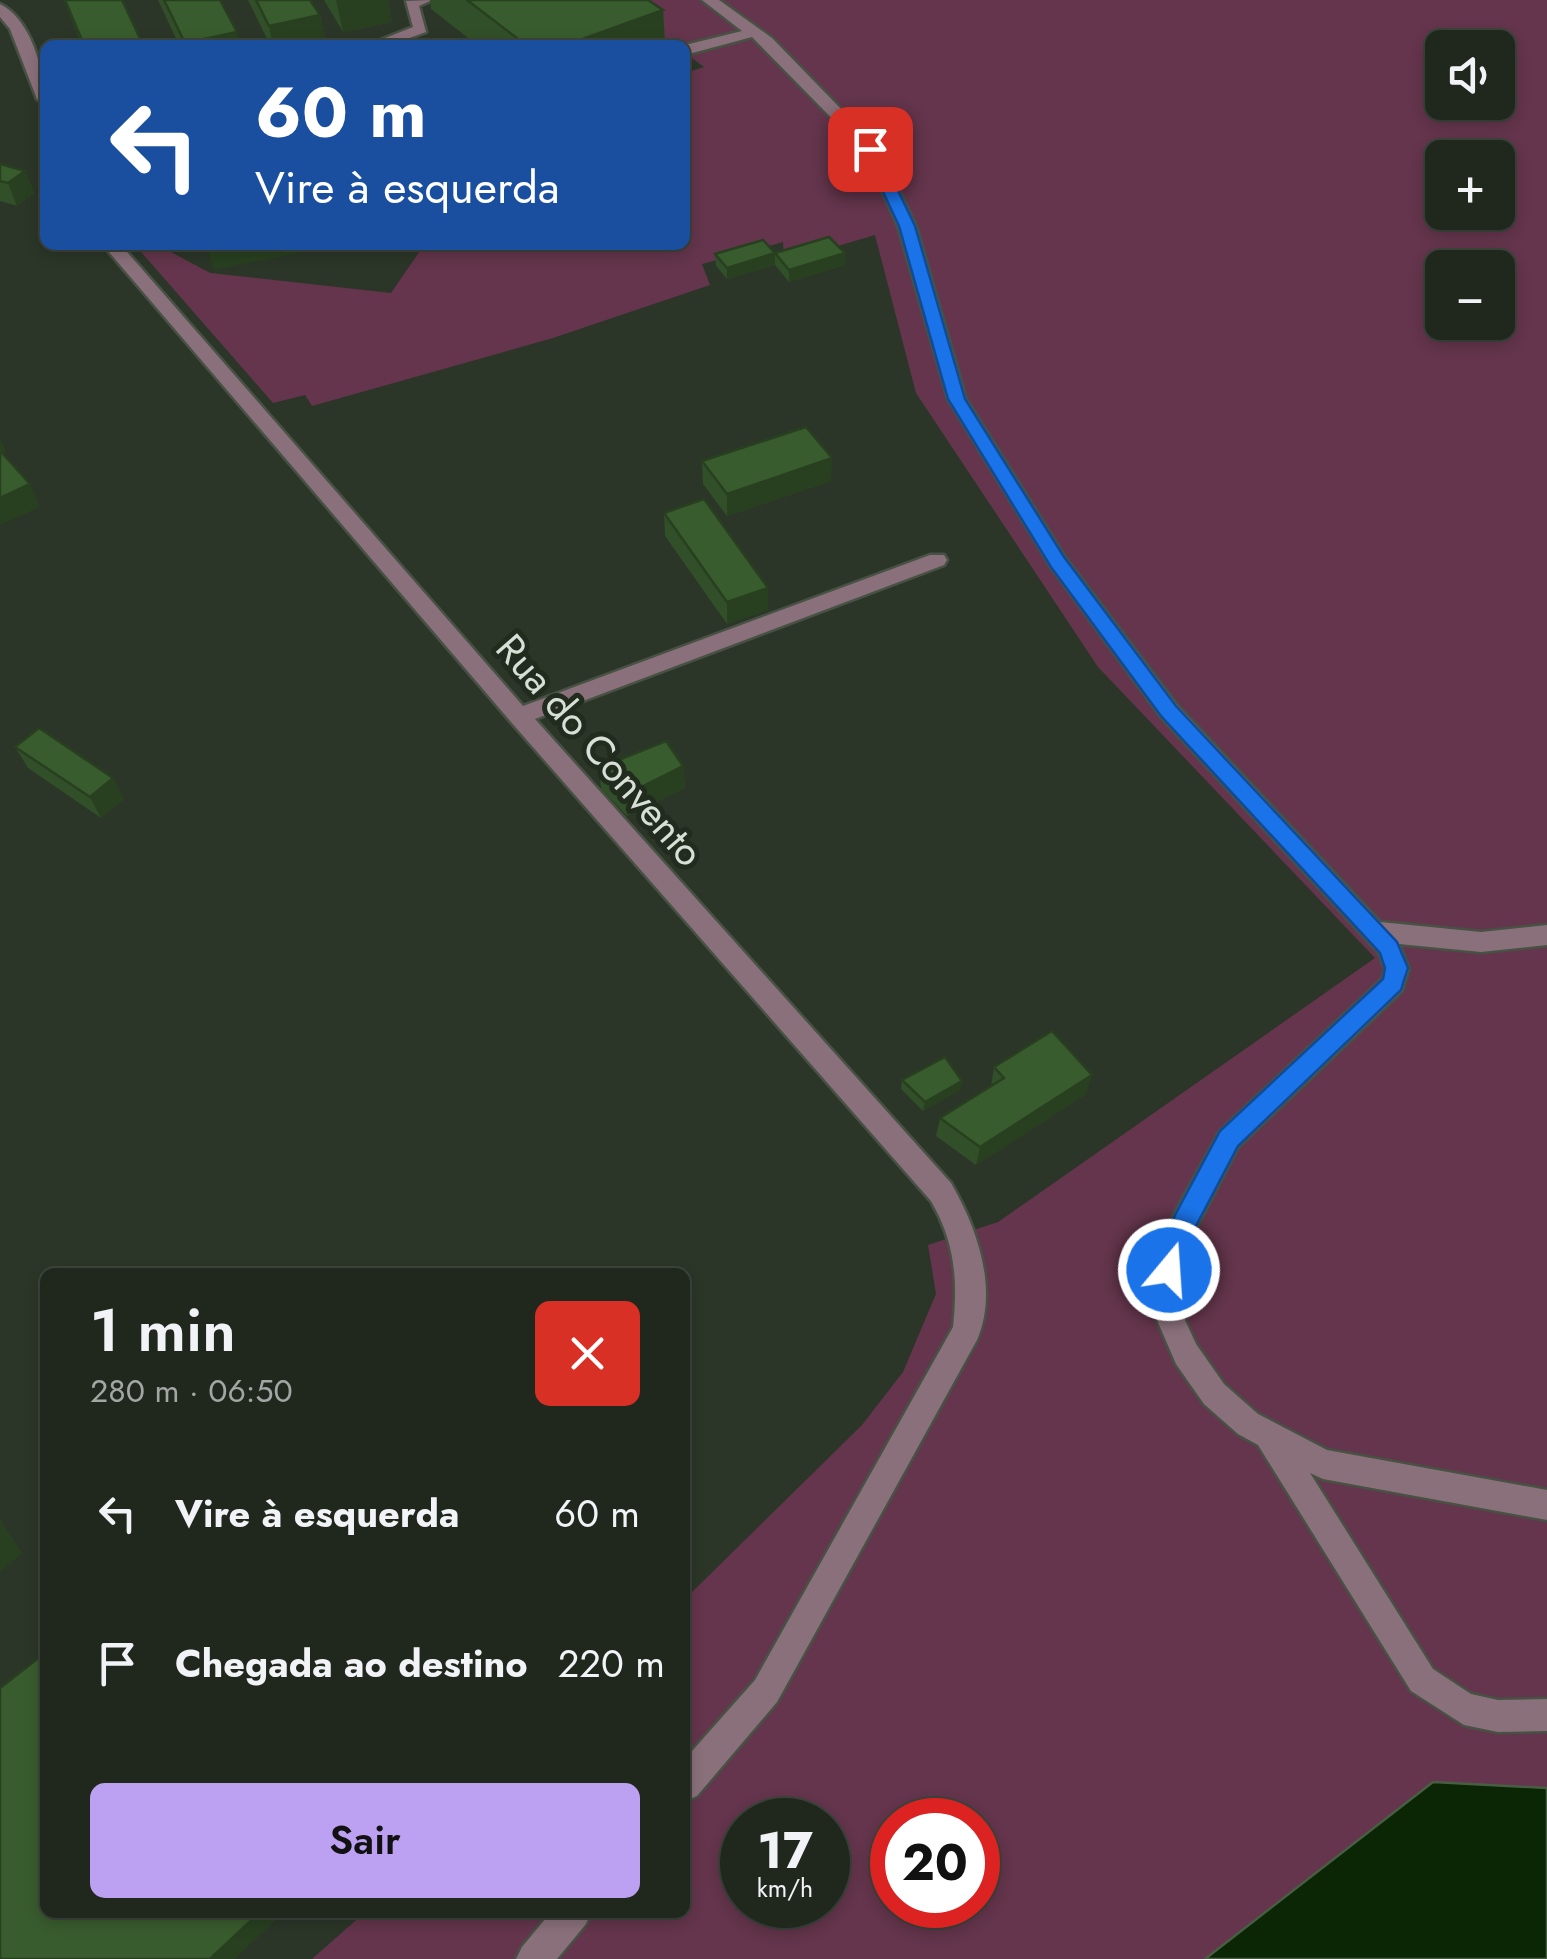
<!DOCTYPE html>
<html lang="pt">
<meta charset="utf-8">
<style>
body{margin:0;font-family:Jost,sans-serif;background:#2d342b;color:#f1f3f6;height:100vh;display:flex;flex-direction:column;font-size:38px;white-space:nowrap}
*{box-sizing:border-box;margin:0}
p{font-size:32px;color:#a2a6a4}
.icon{flex:none;width:55px;height:55px;fill:none;stroke:currentColor;stroke-width:2;stroke-linecap:round;stroke-linejoin:round}
.map{position:relative;flex:1;overflow:hidden}
.panel{position:absolute;left:40px;top:1268px;width:650px;height:650px;display:flex;flex-direction:column;background:#20281e;border-radius:15px;box-shadow:0 5px 15px #0003,0 0 0 2px #3d443c}
.panel>*{flex:none}
.guide{position:absolute;left:40px;top:40px;width:650px;height:210px;border-radius:15px;box-shadow:0 5px 15px #0003,0 0 0 2px #3d443c;background:#1a4fa0;color:#fff;overflow:hidden}
.controls{position:absolute;left:1425px;top:30px;display:grid;gap:20px}
.controls a{display:grid;place-items:center;width:90px;height:90px;border-radius:15px;background:#20281e;box-shadow:0 5px 15px #0003,0 0 0 2px #3d443c;font-size:50px}
.speed{position:absolute;left:720px;top:1798px;display:flex;gap:20px;font-size:50px;font-weight:700;text-align:center}
.speed>*{display:grid;place-content:center;width:130px;height:130px;border-radius:50%;background:#20281e;box-shadow:0 5px 15px #0003,0 0 0 2px #3d443c;line-height:1}
.speed small{font-size:25px;font-weight:400}
.speed .limit{border:15px solid #d22;background:#fff;color:#111}
.pin{position:absolute;display:grid;place-items:center;width:85px;height:85px;color:#fff;margin:-42px;border-radius:20px;box-shadow:0 5px 15px #0006}
.me{position:absolute;width:110px;margin:-55px;rotate:18deg;stroke-linejoin:round;filter:drop-shadow(0 0 8px #0008)}
.turn{display:flex;align-items:center;gap:35px;height:210px;padding:0 50px;font-size:45px}
.turn .icon{width:130px;height:130px;stroke-width:2.5}
.turn b{display:block;font-size:70px;line-height:85px}
.round{display:grid;place-items:center;flex:none;width:105px;height:105px;border-radius:15px;background:#2d342b}
.summary{display:flex;align-items:center;justify-content:space-between;height:170px;padding:0 50px}
h1{font-size:60px;font-weight:600;line-height:75px}
.action{display:flex;gap:20px;margin-top:auto;padding:20px 50px}
.action a{flex:1;height:115px;border-radius:15px;background:#bca0f2;color:#111;font-size:40px;font-weight:600;line-height:115px;text-align:center}
ul{padding:0;list-style:none}
li{display:flex;align-items:center;gap:30px;height:150px;padding:0 50px}
li div{flex:1}
li b{display:block;font-size:38px}
li em{font-style:normal}
.map>svg:first-child{display:block}
.green{fill:#64354c;fill-rule:evenodd}
.water{fill:#0b2604;stroke:#485e43;stroke-width:2.5}
.lines{fill:none;stroke-linecap:round;stroke-linejoin:round}
.minor-casing{stroke:#475144;stroke-width:5}
.minor{fill:#8a707b;fill-rule:evenodd}
.wall{fill:#314f28}
.shaded-wall{fill:#284020}
.building{fill:#395c2e;stroke:#284020;stroke-width:2.5}
.route{fill:#1a73e8;stroke:#114b97;stroke-width:2.5}
.labels{text-anchor:middle;stroke-width:10;stroke-linejoin:round;paint-order:stroke}
.street-label{font-size:40px;fill:#d8dfd6;stroke:#212c1e}
</style>
<div class="map">
<svg width="1547" height="1959" viewBox="0 0 1547 1959">
<rect width="100%" height="100%" fill="#2b3628"/>
<path class="green" d="M 614,0 L 1547,0 L 1547,1788 L 1433,1782 L 1205,1959 L 312,1959 L 364,1913 L 685,1912 L 685,1599 L 862,1425 L 903,1372 L 936,1294 L 928,1245 L 998,1222 L 1375,958 L 1098,667 L 916,393 L 875,235 L 784,262 L 783,242 L 702,264 L 710,285 L 553,338 L 312,406 L 305,395 L 273,403 L 135,245 L 158,245 L 210,273 L 391,293 L 424,245 L 685,245 L 685,73 L 704,67 L 685,53 L 685,45 L 675,45 ZM 1442,48 L 1498,48 L 1498,102 L 1442,102 ZM 1442,158 L 1498,158 L 1498,212 L 1442,212 ZM 1442,268 L 1498,268 L 1498,322 L 1442,322 ZM 742,1820 L 828,1820 L 828,1905 L 742,1905 ZM 892,1820 L 978,1820 L 978,1905 L 892,1905 Z"/>
<path class="water" d="M 1433,1782 L 1547,1788 L 1547,1959 L 1205,1959 Z"/>
<g class="lines">
<defs>
<path id="minor" d="M 432,0 L 419,6 L 426,32 L 390,45 L 368,45 L 413,27 L 406,1 Z
M 702,0 L 719,0 L 772,38 L 877,146 L 916,226 L 966,399 L 1065,557 L 1177,705 L 1380,922 L 1481,932 L 1547,925 L 1547,945 L 1481,952 L 1399,944 L 1409,969 L 1402,991 L 1238,1147 L 1197,1226 L 1183,1270 L 1185,1320 L 1196,1344 L 1224,1384 L 1258,1414 L 1327,1450 L 1547,1490 L 1547,1520 L 1323,1479 L 1310,1473 L 1433,1669 L 1471,1694 L 1498,1700 L 1547,1699 L 1547,1731 L 1498,1732 L 1464,1725 L 1411,1691 L 1258,1445 L 1238,1434 L 1204,1404 L 1176,1364 L 1157,1320 L 1155,1270 L 1174,1214 L 1220,1131 L 1382,979 L 1385,969 L 1379,953 L 1161,717 L 1051,567 L 948,399 L 898,226 L 864,151 L 752,37 L 685,55 L 685,45 L 742,31 Z
M 0,4 C 31,19 45,72 45,104 L 37,99 L 10,29 L 0,17 Z
M 103,245 L 121,245 L 523,706 L 930,555 L 944,555 L 947,560 L 944,565 L 535,719 L 951,1183 C 977,1228 999,1289 977,1340 L 777,1702 L 697,1796 L 685,1801 L 685,1759 L 755,1680 L 953,1327 C 958,1280 955,1242 931,1201 L 511,722 Z
M 551,1912 L 591,1912 L 586,1924 L 557,1959 L 516,1959 L 522,1947 Z"/>
</defs>
<use href="#minor" class="minor-casing"/>
<use href="#minor" class="minor"/>
</g>
<path class="wall" d="M 64,0 L 122,0 L 143,45 L 82,45 Z
M 158,0 L 220,0 L 241,45 L 179,45 Z
M 248,0 L 310,0 L 320,15 L 326,45 L 270,45 Z
M 324,0 L 388,0 L 392,22 L 343,32 Z
M 430,0 L 648,0 L 663,10 L 665,41 L 675,45 L 477,45 L 431,9 Z
M 0,164 L 25,171 L 34,193 L 17,206 L 0,201 Z
M 775,253 L 845,265 L 789,282 L 775,265 L 727,279 L 716,266 L 715,254 Z
M 702,461 L 831,481 L 727,516 L 703,484 Z
M 664,513 L 768,610 L 727,624 L 665,536 Z
M 15,747 L 124,799 L 101,818 L 28,768 Z
M 683,766 L 685,788 L 627,816 L 601,789 L 599,768 Z
M 994,1067 L 1086,1094 L 976,1165 L 936,1136 L 940,1118 L 991,1086 Z
M 902,1080 L 962,1081 L 960,1090 L 923,1111 L 901,1089 Z"/>
<path class="shaded-wall" d="M 336,0 L 388,0 L 392,22 L 343,32 Z
M 663,10 L 665,45 L 566,45 Z
M 320,15 L 326,45 L 273,45 L 269,26 Z
M 237,32 L 241,45 L 185,45 L 185,43 Z
M 25,171 L 34,193 L 17,206 L 8,183 Z
M 206,245 L 338,245 L 214,270 Z
M 775,253 L 775,265 L 727,279 L 727,268 Z
M 845,253 L 845,265 L 789,282 L 789,270 Z
M 0,438 L 6,452 L 0,455 Z
M 832,458 L 831,481 L 727,516 L 727,494 Z
M 30,484 L 40,507 L 0,525 L 0,498 Z
M 768,588 L 768,610 L 727,624 L 727,602 Z
M 683,766 L 685,788 L 627,816 L 625,795 Z
M 113,778 L 124,799 L 101,818 L 90,797 Z
M 1092,1075 L 1086,1094 L 976,1165 L 980,1147 Z
M 962,1081 L 960,1090 L 923,1111 L 925,1102 Z
M 0,1519 L 22,1553 L 0,1572 Z
M 260,1912 L 284,1912 L 235,1959 L 210,1959 Z"/>
<path class="building" d="M 65,0 L 122,0 L 143,45 L 84,45 Z
M 164,0 L 220,0 L 237,32 L 185,43 Z
M 256,0 L 310,0 L 320,15 L 269,26 Z
M 467,0 L 648,0 L 663,10 L 566,45 L 526,45 Z
M 668,40 L 675,45 L 653,45 Z
M 0,164 L 25,171 L 8,183 L 0,181 Z
M 829,237 L 845,253 L 789,270 L 775,253 L 727,268 L 715,254 L 763,240 L 775,253 Z
M 806,427 L 832,458 L 727,494 L 702,461 Z
M 0,453 L 2,453 L 30,484 L 0,498 Z
M 704,499 L 768,588 L 727,602 L 664,513 Z
M 39,728 L 113,778 L 90,797 L 15,747 Z
M 666,741 L 683,766 L 625,795 L 599,768 Z
M 1052,1031 L 1092,1075 L 980,1147 L 940,1118 L 1004,1078 L 994,1067 Z
M 945,1057 L 962,1081 L 925,1102 L 902,1080 Z
M 45,1653 L 45,1912 L 260,1912 L 210,1959 L 0,1959 L 0,1688 Z"/>
<path class="route" d="M 870,145 L 878,149 L 915,226 L 965,399 L 1064,557 L 1176,706 L 1397,942 L 1408,968 L 1401,990 L 1238,1146 L 1196,1226 L 1178,1279 L 1169,1282 L 1160,1279 L 1156,1270 L 1175,1215 L 1220,1131 L 1383,979 L 1385,968 L 1380,953 L 1161,716 L 1051,567 L 948,399 L 899,226 L 863,149 Z"/>
<g class="labels">
<g class="street-label">
<text transform="translate(600 750) rotate(49)" y="14">Rua do Convento</text>
</g>
</g>
</svg>
<div class="controls">
<a><svg class="icon" aria-label="sound" viewBox="0 0 24 24"><path d="M4 9h4l5-4v14l-5-4H4zM17 9q2 3 0 6"/></svg></a>
<a>+</a>
<a>−</a>
</div>
<div class="speed"><div>17<small>km/h</small></div><div class="limit">20</div></div>
<div class="pin" style="left:870px;top:149px;background:#d93025"><svg class="icon" aria-label="arrive" viewBox="0 0 24 24"><path d="M6 21V4h12l-3 4 3 4H6"/></svg></div>
<svg class="me" style="left:1169px;top:1270px" viewBox="-20 -20 40 40"><circle r="17" fill="#1a73e8" stroke="#fff" stroke-width="3"/><path d="M0-11L8 9 0 5-8 9z" fill="#fff"/></svg>
<div class="guide">
<div class="turn"><svg class="icon" aria-label="left" viewBox="0 0 24 24"><path d="M17 20v-9H6M10 6l-5 5 5 5"/></svg><div><b>60 m</b>Vire à esquerda</div></div>
</div>
<section class="panel">
<div class="summary"><div><h1>1 min</h1><p>280 m · 06:50</p></div><a class="round" style="background:#d93025;color:#fff"><svg class="icon" aria-label="close" viewBox="0 0 24 24"><path d="M6 6l12 12M18 6L6 18"/></svg></a></div>
<ul>
<li><svg class="icon" aria-label="left" viewBox="0 0 24 24"><path d="M17 20v-9H6M10 6l-5 5 5 5"/></svg><div><b>Vire à esquerda</b></div><em>60 m</em></li>
<li><svg class="icon" aria-label="arrive" viewBox="0 0 24 24"><path d="M6 21V4h12l-3 4 3 4H6"/></svg><div><b>Chegada ao destino</b></div><em>220 m</em></li>
</ul>
<div class="action"><a>Sair</a></div>
</section>
</div>
